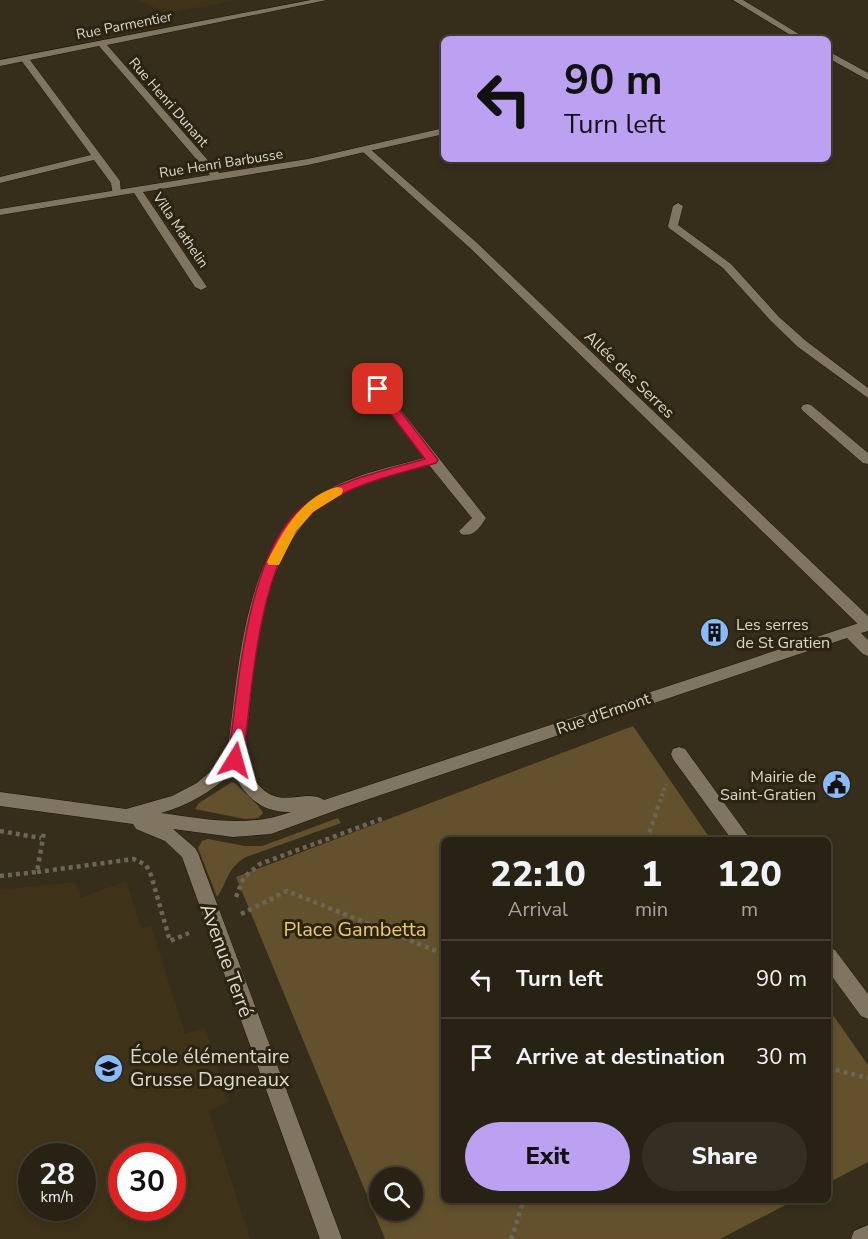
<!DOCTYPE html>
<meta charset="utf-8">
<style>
body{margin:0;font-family:"Nunito Sans",sans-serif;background:#342f22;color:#f1f3f6;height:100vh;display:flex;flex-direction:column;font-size:22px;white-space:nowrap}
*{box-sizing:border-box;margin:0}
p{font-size:20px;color:#a5a4a0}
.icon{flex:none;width:33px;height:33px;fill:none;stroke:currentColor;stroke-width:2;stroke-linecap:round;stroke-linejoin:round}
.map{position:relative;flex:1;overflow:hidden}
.details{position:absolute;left:441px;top:837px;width:390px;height:366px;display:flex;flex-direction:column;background:#282214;border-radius:9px;box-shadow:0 3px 9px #0003,0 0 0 2px #443f34}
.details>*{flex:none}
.hud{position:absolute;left:441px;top:36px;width:390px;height:126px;border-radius:9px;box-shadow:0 3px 9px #0003,0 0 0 2px #443f34;background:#bca0f2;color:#111;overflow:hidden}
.fabs{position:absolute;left:369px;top:1167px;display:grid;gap:12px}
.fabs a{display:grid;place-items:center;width:54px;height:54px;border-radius:50%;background:#282214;box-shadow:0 3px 9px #0003,0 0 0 2px #443f34;font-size:30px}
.speed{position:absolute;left:18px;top:1143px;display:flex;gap:12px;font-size:30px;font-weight:700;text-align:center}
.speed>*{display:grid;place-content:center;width:78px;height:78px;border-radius:50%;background:#282214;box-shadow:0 3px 9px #0003,0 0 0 2px #443f34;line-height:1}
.speed small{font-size:15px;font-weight:400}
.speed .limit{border:9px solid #d22;background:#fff;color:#111}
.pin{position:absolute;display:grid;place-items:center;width:51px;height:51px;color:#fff;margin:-26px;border-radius:12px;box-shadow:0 3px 9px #0006}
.me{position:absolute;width:66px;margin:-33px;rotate:8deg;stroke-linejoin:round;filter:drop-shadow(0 0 4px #0008)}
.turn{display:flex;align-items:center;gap:21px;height:126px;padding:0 24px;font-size:27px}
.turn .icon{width:78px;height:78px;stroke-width:2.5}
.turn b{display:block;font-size:42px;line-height:51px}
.eta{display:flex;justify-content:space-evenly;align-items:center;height:102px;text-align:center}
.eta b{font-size:36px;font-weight:800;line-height:42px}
.button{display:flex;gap:12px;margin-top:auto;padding:12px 24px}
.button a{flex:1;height:69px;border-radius:36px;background:#bca0f2;color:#111;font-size:24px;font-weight:800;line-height:69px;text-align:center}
.button a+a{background:#342f22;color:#f1f3f6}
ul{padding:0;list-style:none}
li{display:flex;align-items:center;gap:18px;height:78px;padding:0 24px;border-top:2px solid #443f34}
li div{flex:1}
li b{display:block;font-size:22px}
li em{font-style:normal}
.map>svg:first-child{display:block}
.built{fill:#3e3319;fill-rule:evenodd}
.green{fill:#62512c;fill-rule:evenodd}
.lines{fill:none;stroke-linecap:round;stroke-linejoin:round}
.lane-casing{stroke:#1e1605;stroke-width:1}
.street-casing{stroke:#1e1605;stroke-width:1}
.path-far1{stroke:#6d6655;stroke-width:4;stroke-dasharray:3 3;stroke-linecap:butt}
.path{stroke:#6d6655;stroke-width:4.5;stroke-dasharray:4 4;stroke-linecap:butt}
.lane{fill:#7f7560;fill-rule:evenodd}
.street{fill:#7f7560;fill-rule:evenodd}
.route{fill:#e11d48;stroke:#92132f;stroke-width:1.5}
.slow{fill:#f59e0b}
.labels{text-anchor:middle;stroke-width:6;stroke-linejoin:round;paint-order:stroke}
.far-street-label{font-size:14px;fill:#ded9cd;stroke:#2c2412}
.street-label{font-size:16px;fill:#ded9cd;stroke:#2c2412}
.poi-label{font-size:16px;fill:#ded9cd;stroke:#2c2412;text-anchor:start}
.near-park-label{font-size:20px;fill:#efc86f;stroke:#2c2412}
.near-street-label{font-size:20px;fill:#ded9cd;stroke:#2c2412}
.near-poi-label{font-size:20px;fill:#ded9cd;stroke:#2c2412;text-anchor:start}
</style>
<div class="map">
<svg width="868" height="1239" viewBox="0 0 868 1239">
<rect width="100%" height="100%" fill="#362e1b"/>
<path class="built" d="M 137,0 L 239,0 L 167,13 Z
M 126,881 L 141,929 L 151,926 L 185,1034 L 205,1027 L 228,1102 L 209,1112 L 250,1239 L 0,1239 L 0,890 L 75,882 L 80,898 ZM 32,1156 L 82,1156 L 82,1208 L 32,1208 ZM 122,1156 L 172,1156 L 172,1208 L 122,1208 Z"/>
<path class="green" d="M 633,726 L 711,840 L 444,840 L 444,1200 L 795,1200 L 720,1239 L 385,1239 L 236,877 ZM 380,1178 L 412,1178 L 412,1210 L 380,1210 Z
M 232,782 L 235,783 C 243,792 259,804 263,813 L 258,818 L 245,819 L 195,809 L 199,803 Z
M 338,818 L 341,823 L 246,857 C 226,869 229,880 217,897 L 198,848 L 202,841 L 208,839 L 245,846 L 262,846 Z
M 828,1008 L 868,1065 L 868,1162 L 828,1183 Z"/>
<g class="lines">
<defs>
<path id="lane" d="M 21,56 L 27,56 L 120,181 L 121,195 L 113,195 L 111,183 L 94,160 L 0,183 L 0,177 L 91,155 L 21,60 Z
M 363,148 L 369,148 L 477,243 L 868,616 L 868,630 L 863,629 L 469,247 L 363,152 Z
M 678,203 L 683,206 L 678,225 L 731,264 L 779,317 L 806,341 L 868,388 L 868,398 L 798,347 L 771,321 L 723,268 L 669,228 L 668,226 L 673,206 Z
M 807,404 L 811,405 L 868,453 L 868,464 L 863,463 L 803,411 L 801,408 L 803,405 Z
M 679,747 L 685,749 L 751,840 L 732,840 L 673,759 L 671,754 L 673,749 Z
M 828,947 L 835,950 L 868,994 L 868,1019 L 861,1016 L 828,971 Z"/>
<path id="street" d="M 311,0 L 327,0 L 107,45 L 219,173 L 308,159 L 444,128 L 444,134 L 308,165 L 143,192 L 207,287 L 201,290 L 195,287 L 134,193 L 0,215 L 0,209 L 210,175 L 99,46 L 0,66 L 0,60 Z
M 733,0 L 743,0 L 807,39 L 797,39 Z
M 828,51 L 868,73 L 868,80 L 828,58 Z
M 378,385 L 382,386 L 486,518 C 480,527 474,538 461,534 L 459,531 L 472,518 L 429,465 C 390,476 342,484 312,514 C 263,565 256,647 249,714 C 247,728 241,746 243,760 C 245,767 252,777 257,783 C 280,812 304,787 324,800 L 868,620 L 868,631 L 861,633 L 868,640 L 868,656 L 863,654 L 847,638 L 345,807 L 271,834 L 233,837 L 173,829 L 195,848 L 198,853 L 342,1239 L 320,1239 L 182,857 L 165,841 L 136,829 L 133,824 L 0,806 L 0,792 L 126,809 L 172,796 L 197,783 L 227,757 C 238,677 242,546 317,497 C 348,475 388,468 424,458 L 372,389 ZM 233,772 C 245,797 262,813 291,812 C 248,828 205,819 161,813 C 190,805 210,792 233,772 Z
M 868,1225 L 868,1239 L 851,1239 L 854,1231 Z"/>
</defs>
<use href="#lane" class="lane-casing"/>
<use href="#street" class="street-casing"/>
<path class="path-far1" d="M 660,802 L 666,784"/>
<path class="path" d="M 0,831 L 41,838
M 647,840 L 660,801
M 37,872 L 134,859 L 146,865 L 151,875 L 170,941 L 189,933
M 0,876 L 37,872 L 44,832
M 236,897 L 244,877 L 260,864 L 384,818
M 241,914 L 287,891 L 444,954
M 828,1068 L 868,1078
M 511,1239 L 524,1200"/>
<use href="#lane" class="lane"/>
<use href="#street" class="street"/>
</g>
<path class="route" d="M 378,386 L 382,387 L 438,460 L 436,463 C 394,475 350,484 314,511 C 258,553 252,694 243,760 L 241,764 L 230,764 L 228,760 C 238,691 246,549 305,505 C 340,479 384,471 425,459 L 372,389 Z"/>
<path class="slow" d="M 337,487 L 342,488 L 343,491 L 342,494 L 313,512 L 296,531 L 279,565 L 269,565 L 267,562 C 283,531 301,497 337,487 Z"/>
<defs>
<symbol id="building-disc" viewBox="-11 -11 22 22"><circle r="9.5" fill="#89bafc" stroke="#2c2412"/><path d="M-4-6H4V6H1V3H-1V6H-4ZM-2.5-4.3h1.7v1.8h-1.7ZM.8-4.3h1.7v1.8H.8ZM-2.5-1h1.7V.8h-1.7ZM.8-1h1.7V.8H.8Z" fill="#111"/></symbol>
<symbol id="civic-disc" viewBox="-11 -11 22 22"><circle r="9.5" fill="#89bafc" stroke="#2c2412"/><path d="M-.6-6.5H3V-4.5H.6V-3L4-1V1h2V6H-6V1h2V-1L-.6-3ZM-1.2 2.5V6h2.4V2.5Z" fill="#111"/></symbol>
<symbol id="school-disc" viewBox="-11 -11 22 22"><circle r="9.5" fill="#89bafc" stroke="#2c2412"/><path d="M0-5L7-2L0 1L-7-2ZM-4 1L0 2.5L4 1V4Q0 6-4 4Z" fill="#111"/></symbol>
</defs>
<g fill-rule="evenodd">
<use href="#building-disc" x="698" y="616" width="33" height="33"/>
<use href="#civic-disc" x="820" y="768" width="33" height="33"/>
<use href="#school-disc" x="92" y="1052" width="33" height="33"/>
</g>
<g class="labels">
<g class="far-street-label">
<text transform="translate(124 25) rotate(-11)" y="5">Rue Parmentier</text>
<text transform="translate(169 102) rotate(49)" y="5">Rue Henri Dunant</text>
<text transform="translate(221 163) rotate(-9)" y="5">Rue Henri Barbusse</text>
<text transform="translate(181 230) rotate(56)" y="5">Villa Mathelin</text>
</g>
<g class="street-label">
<text transform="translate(630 374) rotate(44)" y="6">Allée des Serres</text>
<text transform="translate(603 713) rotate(-19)" y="6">Rue d'Ermont</text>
</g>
<g class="poi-label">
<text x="736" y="630">Les serres<tspan x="736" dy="18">de St Gratien</tspan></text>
<text x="816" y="782" text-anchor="end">Mairie de<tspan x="816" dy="18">Saint-Gratien</tspan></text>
</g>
<g class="near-park-label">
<text x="355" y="936">Place Gambetta</text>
</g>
<g class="near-street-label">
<text transform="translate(227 960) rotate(70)" y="7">Avenue Terré</text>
</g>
<g class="near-poi-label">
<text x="130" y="1063">École élémentaire<tspan x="130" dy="23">Grusse Dagneaux</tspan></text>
</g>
</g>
</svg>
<div class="fabs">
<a><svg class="icon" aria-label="search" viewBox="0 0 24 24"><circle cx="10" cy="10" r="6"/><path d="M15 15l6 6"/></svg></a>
</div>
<div class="speed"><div>28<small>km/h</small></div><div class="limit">30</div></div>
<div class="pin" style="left:378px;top:389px;background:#d93025"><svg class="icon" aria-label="arrive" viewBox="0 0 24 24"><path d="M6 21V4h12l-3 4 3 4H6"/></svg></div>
<svg class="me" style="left:235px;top:760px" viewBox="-20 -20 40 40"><path d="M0-17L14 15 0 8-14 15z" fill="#e11d48" stroke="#fff" stroke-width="4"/></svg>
<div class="hud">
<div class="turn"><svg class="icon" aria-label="left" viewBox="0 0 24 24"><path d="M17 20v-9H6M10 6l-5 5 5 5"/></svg><div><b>90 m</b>Turn left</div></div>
</div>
<section class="details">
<div class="eta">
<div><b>22:10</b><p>Arrival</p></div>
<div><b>1</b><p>min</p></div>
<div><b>120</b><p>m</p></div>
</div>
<ul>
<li><svg class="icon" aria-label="left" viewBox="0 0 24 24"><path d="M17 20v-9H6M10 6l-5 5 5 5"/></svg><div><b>Turn left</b></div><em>90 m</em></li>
<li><svg class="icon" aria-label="arrive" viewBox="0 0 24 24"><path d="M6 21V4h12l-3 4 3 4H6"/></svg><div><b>Arrive at destination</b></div><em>30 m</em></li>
</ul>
<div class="button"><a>Exit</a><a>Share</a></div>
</section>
</div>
